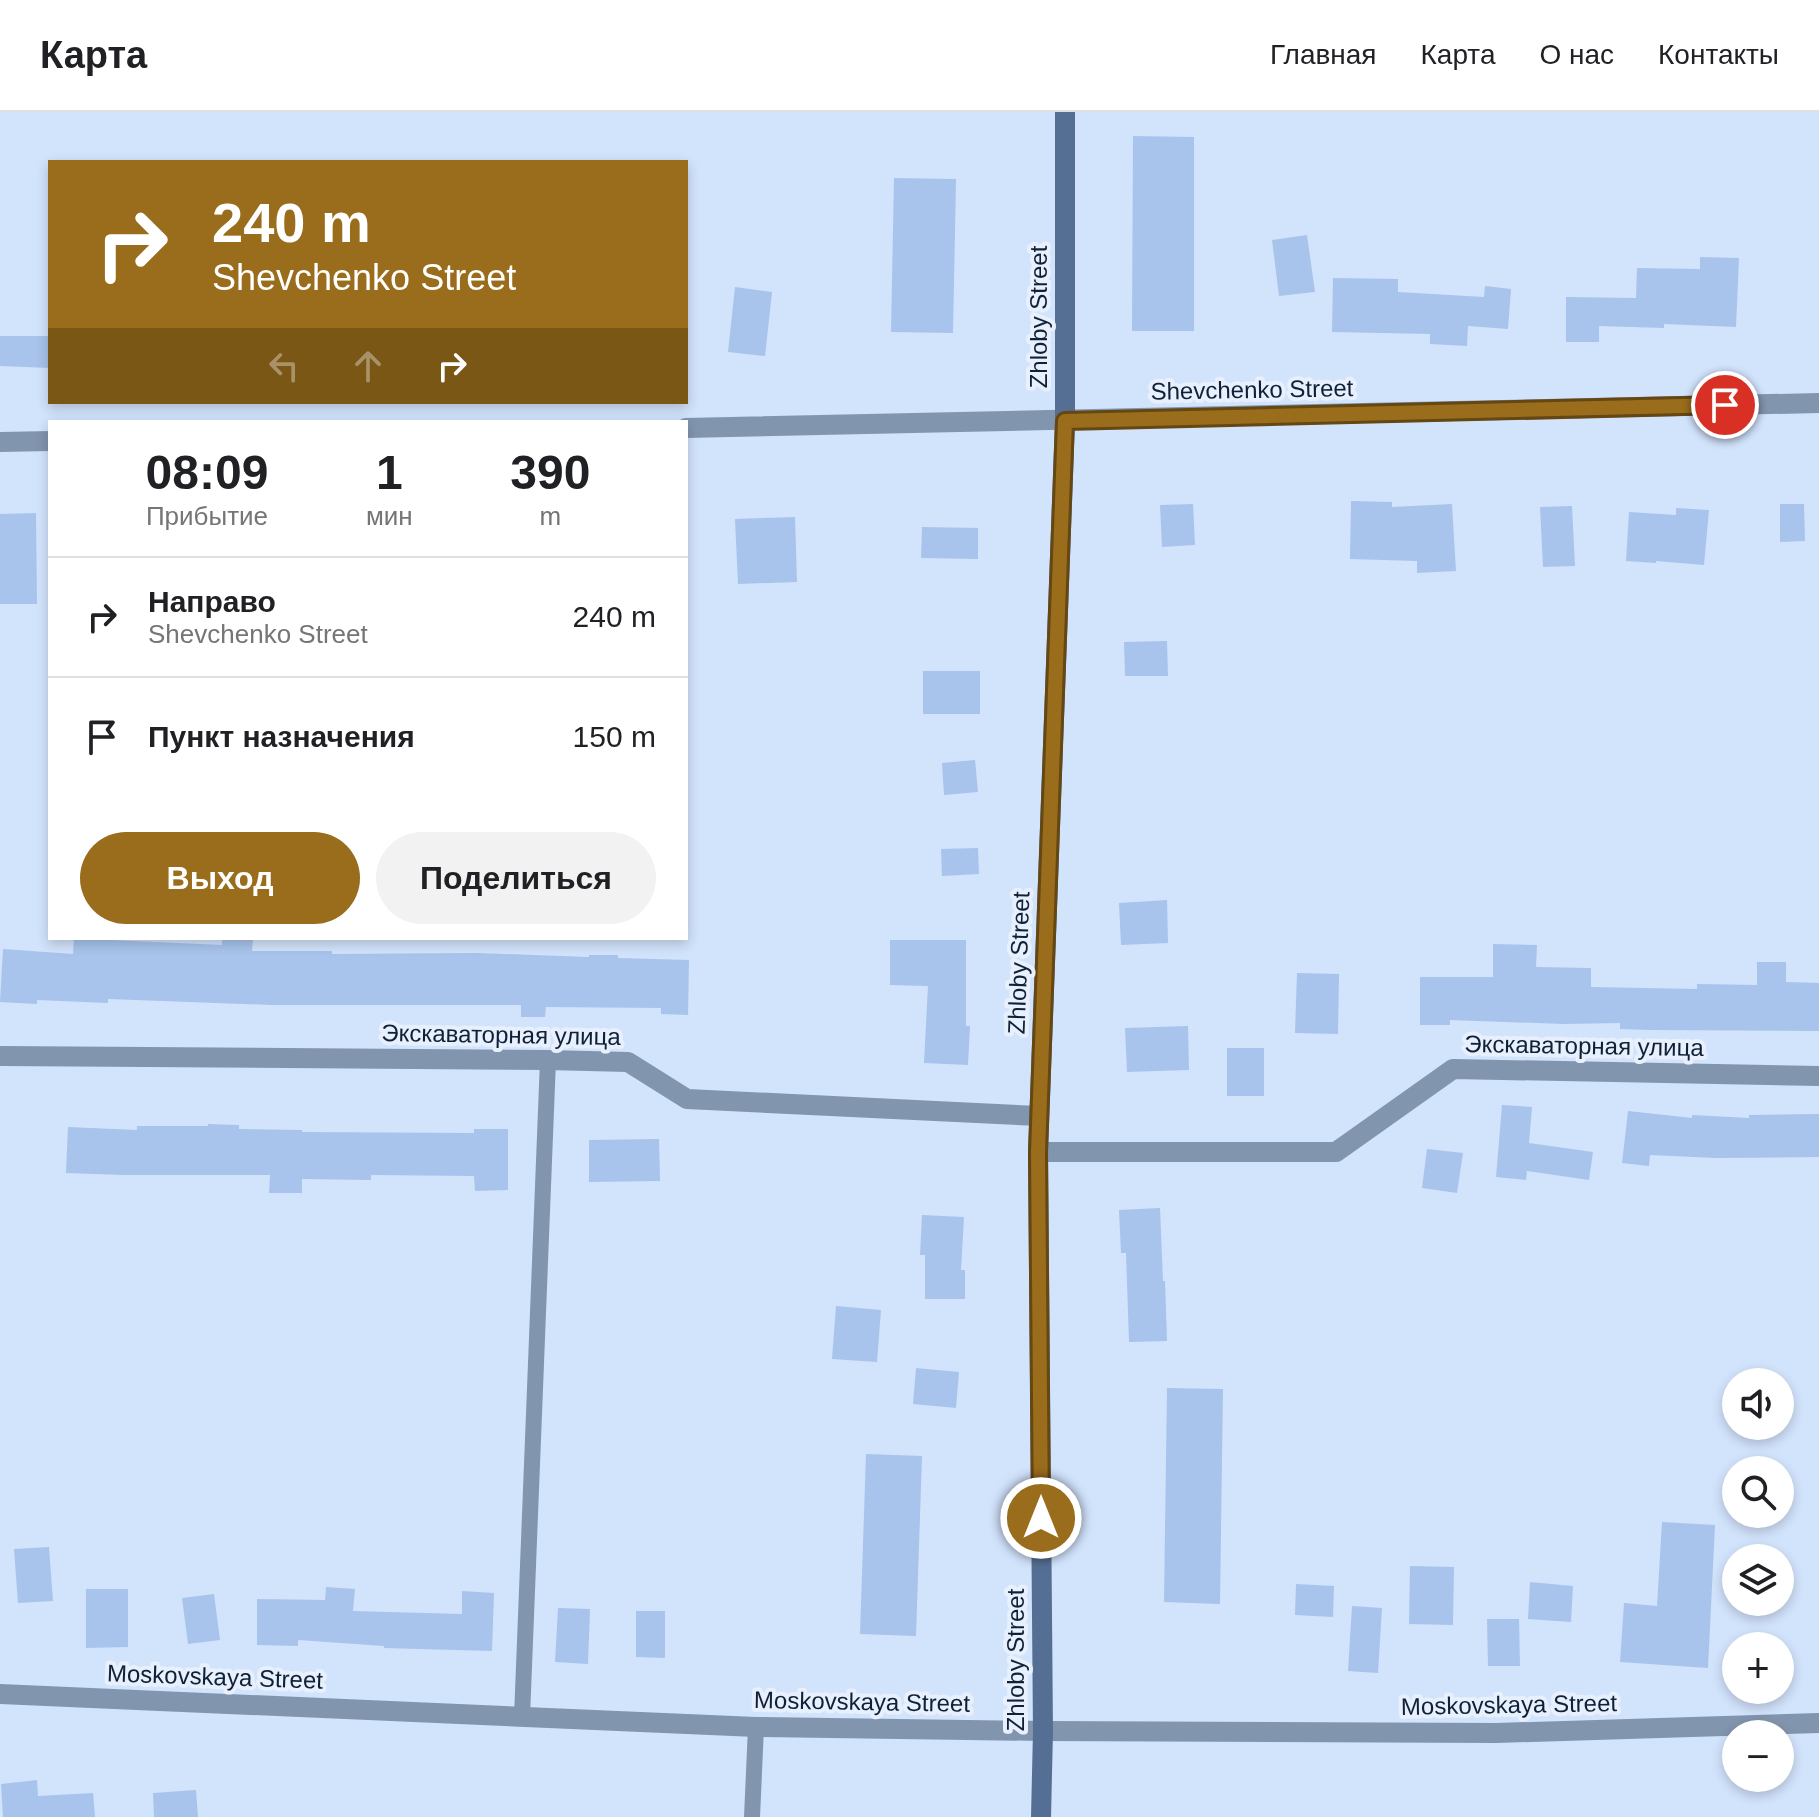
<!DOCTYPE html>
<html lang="ru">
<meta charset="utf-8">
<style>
body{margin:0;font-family:Arial,sans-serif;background:#f2f2f2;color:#202124;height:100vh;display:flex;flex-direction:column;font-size:30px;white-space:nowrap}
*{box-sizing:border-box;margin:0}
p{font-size:26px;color:#757577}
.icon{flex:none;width:44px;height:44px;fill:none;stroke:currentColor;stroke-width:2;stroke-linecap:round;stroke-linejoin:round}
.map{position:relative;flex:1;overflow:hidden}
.details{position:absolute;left:48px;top:308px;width:640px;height:520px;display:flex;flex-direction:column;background:#fff;border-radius:0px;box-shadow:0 4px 12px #0003}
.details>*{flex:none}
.banner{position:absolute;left:48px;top:48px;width:640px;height:244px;border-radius:0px;box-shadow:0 4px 12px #0003;background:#9a6d1c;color:#fff;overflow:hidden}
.controls{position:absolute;left:1722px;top:1256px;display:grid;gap:16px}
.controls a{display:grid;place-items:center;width:72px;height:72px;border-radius:50%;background:#fff;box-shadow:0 4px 12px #0003;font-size:40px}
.pin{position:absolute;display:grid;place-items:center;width:68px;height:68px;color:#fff;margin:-34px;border:4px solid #fff;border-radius:50%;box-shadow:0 2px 8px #0007}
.me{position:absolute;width:88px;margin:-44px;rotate:0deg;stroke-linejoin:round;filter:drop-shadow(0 0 6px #0008)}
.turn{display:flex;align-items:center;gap:28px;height:168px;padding:0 32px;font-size:36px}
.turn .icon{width:104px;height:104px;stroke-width:2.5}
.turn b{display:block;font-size:56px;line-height:68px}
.lanes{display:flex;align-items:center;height:76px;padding:0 32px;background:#0003;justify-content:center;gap:40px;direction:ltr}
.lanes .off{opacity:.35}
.eta{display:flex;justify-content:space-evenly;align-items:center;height:136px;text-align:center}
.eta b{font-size:48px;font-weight:700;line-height:56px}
.primary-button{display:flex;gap:16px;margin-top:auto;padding:16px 32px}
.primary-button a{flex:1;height:92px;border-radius:48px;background:#9a6d1c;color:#fff;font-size:32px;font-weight:700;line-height:92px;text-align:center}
.primary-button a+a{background:#f2f2f2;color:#202124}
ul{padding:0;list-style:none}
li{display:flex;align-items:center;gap:24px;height:120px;padding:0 32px;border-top:2px solid #e0e0e0}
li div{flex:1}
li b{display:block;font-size:30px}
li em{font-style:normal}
header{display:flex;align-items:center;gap:48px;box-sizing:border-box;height:112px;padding:0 40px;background:#fff;border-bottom:2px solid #e0e0e0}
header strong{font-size:38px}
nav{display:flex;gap:44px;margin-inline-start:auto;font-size:28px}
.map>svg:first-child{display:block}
.building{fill:#a8c4ec}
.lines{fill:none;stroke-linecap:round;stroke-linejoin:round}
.lane{stroke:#8295ae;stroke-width:16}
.street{stroke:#8295ae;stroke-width:20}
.secondary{stroke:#556f94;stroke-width:20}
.route-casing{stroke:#644712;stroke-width:20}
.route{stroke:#9a6d1c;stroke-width:14}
.labels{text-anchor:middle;stroke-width:8;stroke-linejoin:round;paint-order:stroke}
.street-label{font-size:24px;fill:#102137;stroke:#e7f0fc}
</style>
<header>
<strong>Карта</strong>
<nav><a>Главная</a><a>Карта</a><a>О нас</a><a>Контакты</a></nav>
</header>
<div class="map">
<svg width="1819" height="1705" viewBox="0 0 1819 1705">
<rect width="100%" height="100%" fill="#d2e3fc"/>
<path class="building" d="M 1133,24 L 1194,25 L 1194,219 L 1132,219 Z
M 894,66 L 956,67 L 953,221 L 891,220 Z
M 1307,123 L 1315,180 L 1279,184 L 1272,128 Z
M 1700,145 L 1739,146 L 1736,215 L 1664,212 L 1664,216 L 1599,214 L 1599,230 L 1566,230 L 1566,185 L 1636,186 L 1637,156 L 1700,157 Z
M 1333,166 L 1398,167 L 1398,180 L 1484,185 L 1485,174 L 1511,177 L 1508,217 L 1468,214 L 1467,234 L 1430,232 L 1430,222 L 1332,220 Z
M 735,175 L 772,180 L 765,244 L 728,240 Z
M 0,224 L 50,224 L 50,256 L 0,254 Z
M 1351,389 L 1392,390 L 1392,395 L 1452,392 L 1456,459 L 1417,461 L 1417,449 L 1350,447 Z
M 1193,392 L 1195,433 L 1162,435 L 1160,393 Z
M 1780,392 L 1804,392 L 1805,429 L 1780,430 Z
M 1572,394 L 1575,454 L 1543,455 L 1540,395 Z
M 1676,396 L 1709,398 L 1704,453 L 1656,449 L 1656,451 L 1626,449 L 1629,400 L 1676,403 Z
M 36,401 L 37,492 L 0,492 L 0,402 Z
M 795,405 L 797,470 L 738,472 L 735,407 Z
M 922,415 L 978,416 L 978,447 L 921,446 Z
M 1167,529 L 1168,564 L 1125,564 L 1124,530 Z
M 923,559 L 980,559 L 980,602 L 923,602 Z
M 975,648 L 978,680 L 944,683 L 942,651 Z
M 978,736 L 979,762 L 942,764 L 941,737 Z
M 1167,788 L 1168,831 L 1121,833 L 1119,791 Z
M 74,826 L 111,826 L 111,828 L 222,833 L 222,826 L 253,826 L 252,839 L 332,839 L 332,842 L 477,841 L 589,845 L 589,843 L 618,843 L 618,846 L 689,848 L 688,903 L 661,902 L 661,896 L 546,895 L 545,905 L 521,905 L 521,893 L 271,893 L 108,887 L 108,891 L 37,888 L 37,892 L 0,890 L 3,837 L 73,842 Z
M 890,828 L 966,828 L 966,914 L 970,914 L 968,953 L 924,951 L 928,874 L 890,873 Z
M 1493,832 L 1537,833 L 1536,855 L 1591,856 L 1591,875 L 1697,877 L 1697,872 L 1757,873 L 1757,850 L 1786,850 L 1786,870 L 1819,871 L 1819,919 L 1650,918 L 1620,917 L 1620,911 L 1564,912 L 1450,908 L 1450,913 L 1420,913 L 1420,865 L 1493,865 Z
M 1297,861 L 1339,862 L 1338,922 L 1295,921 Z
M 1188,914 L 1189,958 L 1127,960 L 1125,916 Z
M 1227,936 L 1264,936 L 1264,984 L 1227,984 Z
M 1502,993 L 1532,995 L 1529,1031 L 1593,1040 L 1589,1068 L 1527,1059 L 1526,1068 L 1496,1065 Z
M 1628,999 L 1692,1006 L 1692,1003 L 1749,1006 L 1749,1003 L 1819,1002 L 1819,1045 L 1715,1046 L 1650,1043 L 1649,1054 L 1622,1051 Z
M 208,1012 L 239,1013 L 239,1017 L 302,1018 L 302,1020 L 474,1021 L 474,1017 L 508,1017 L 508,1078 L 475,1079 L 474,1064 L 371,1063 L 371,1068 L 302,1067 L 302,1081 L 269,1081 L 270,1063 L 123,1063 L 66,1061 L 68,1015 L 137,1018 L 137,1014 L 208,1014 Z
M 659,1027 L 660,1069 L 589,1070 L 589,1028 Z
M 1427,1037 L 1463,1041 L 1457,1081 L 1422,1076 Z
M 1160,1096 L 1163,1169 L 1165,1169 L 1167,1229 L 1129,1230 L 1126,1141 L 1121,1141 L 1119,1098 Z
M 922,1103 L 964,1105 L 961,1158 L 965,1158 L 965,1187 L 925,1187 L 925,1143 L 920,1143 Z
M 836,1194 L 881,1198 L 877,1250 L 832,1247 Z
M 916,1256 L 959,1260 L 956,1296 L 913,1292 Z
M 1167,1276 L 1223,1277 L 1220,1492 L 1164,1490 Z
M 866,1342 L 922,1344 L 916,1524 L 860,1522 Z
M 1662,1410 L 1715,1413 L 1708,1556 L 1620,1550 L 1624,1491 L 1657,1494 Z
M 49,1435 L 53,1489 L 18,1491 L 14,1437 Z
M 1410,1454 L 1454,1455 L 1453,1513 L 1409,1512 Z
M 1530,1470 L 1573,1474 L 1571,1510 L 1528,1507 Z
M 1296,1472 L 1334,1474 L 1333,1505 L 1295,1503 Z
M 326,1475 L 355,1477 L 353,1499 L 462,1502 L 462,1479 L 494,1481 L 492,1539 L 384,1536 L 384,1534 L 298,1528 L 298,1534 L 257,1533 L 257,1487 L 325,1488 Z
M 86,1477 L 128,1477 L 128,1535 L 86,1536 Z
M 214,1482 L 220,1528 L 188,1532 L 182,1486 Z
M 1352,1494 L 1382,1496 L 1378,1561 L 1348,1559 Z
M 558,1496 L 590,1497 L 588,1552 L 555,1550 Z
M 636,1499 L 665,1499 L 665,1546 L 636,1545 Z
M 1487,1507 L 1519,1507 L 1520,1554 L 1488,1554 Z
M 37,1668 L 38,1684 L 93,1681 L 95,1705 L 3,1705 L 1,1672 Z
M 196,1678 L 198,1705 L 154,1705 L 153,1681 Z"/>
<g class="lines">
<path class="lane" d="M 522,1605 L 548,948
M 752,1705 L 756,1615"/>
<path class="street" d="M 686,316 L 1819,291
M 0,330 L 50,329
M 0,944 L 548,948 L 628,950 L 687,987 L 1039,1004
M 1038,1040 L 1336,1040 L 1453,957 L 1819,964
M 0,1582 L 756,1615 L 1043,1619 L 1496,1621 L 1819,1611"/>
<path class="secondary" d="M 1041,1705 L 1043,1619 L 1038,1040 L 1065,309 L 1065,0"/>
</g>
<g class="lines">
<defs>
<path id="route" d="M 1041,1406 L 1038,1040 L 1065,309 L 1725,293"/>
</defs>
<use href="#route" class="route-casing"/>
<use href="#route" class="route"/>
</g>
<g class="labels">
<g class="street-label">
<text transform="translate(1039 205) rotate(-90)" y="8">Zhloby Street</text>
<text transform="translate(1252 278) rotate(-1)" y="8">Shevchenko Street</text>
<text transform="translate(1019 851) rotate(-88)" y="8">Zhloby Street</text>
<text transform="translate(501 923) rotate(1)" y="8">Экскаваторная улица</text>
<text transform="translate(1584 934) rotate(1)" y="8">Экскаваторная улица</text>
<text transform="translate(1016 1548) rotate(-90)" y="8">Zhloby Street</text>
<text transform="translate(215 1565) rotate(2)" y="8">Moskovskaya Street</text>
<text transform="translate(862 1590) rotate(1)" y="8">Moskovskaya Street</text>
<text transform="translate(1509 1593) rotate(-1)" y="8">Moskovskaya Street</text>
</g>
</g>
</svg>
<div class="controls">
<a><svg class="icon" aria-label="sound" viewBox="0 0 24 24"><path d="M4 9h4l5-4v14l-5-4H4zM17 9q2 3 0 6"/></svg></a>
<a><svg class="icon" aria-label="search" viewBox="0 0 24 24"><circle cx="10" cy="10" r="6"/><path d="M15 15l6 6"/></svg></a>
<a><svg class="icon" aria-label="layers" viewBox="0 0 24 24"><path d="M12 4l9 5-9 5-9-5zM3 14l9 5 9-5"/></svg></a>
<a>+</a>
<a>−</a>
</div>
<div class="pin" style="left:1725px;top:293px;background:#d93025"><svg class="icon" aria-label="arrive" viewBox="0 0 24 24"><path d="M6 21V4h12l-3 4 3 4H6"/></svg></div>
<svg class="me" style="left:1041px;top:1406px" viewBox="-20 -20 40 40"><circle r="17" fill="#9a6d1c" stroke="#fff" stroke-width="3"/><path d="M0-11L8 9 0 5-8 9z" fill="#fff"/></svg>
<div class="banner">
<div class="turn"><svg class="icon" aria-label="right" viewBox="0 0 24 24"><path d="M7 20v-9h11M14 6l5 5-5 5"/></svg><div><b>240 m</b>Shevchenko Street</div></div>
<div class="lanes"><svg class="icon off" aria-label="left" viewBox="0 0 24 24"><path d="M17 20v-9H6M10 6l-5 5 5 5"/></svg><svg class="icon off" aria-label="ahead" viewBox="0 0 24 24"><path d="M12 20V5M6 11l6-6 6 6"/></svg><svg class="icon" aria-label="right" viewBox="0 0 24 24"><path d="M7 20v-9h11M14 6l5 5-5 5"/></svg></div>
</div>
<section class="details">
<div class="eta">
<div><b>08:09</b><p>Прибытие</p></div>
<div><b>1</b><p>мин</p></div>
<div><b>390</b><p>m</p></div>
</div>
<ul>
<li><svg class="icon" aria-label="right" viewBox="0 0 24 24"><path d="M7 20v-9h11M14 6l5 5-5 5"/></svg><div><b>Направо</b><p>Shevchenko Street</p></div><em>240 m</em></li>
<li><svg class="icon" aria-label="arrive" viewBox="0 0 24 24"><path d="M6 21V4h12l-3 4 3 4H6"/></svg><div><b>Пункт назначения</b></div><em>150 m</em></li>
</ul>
<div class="primary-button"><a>Выход</a><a>Поделиться</a></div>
</section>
</div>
